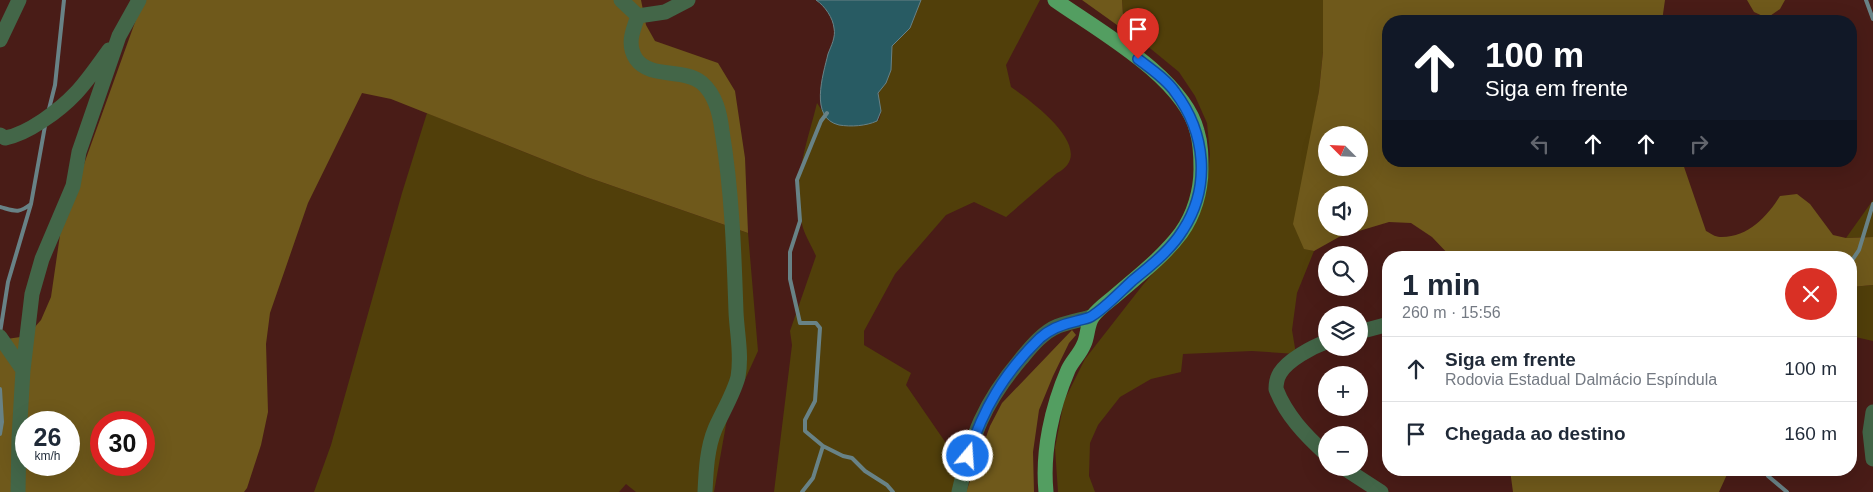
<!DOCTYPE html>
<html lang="pt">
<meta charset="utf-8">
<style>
body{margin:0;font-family:Arial,sans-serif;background:#f2f2f3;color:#1f2937;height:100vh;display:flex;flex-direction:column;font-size:19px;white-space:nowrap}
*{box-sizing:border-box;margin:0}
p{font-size:16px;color:#747a83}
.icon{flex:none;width:28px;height:28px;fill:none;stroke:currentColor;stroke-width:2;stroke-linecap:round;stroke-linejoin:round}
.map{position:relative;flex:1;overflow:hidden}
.panel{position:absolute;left:1382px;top:251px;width:475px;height:225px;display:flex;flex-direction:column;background:#fff;border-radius:20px;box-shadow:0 5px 20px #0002}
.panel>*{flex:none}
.guide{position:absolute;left:1382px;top:15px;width:475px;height:152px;border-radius:20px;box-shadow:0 5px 20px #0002;background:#111827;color:#fff;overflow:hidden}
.needle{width:32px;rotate:294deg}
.fabs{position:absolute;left:1318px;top:126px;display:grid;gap:10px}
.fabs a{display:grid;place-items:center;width:50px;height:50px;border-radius:50%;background:#fff;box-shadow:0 5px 20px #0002;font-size:25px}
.speed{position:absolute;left:15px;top:411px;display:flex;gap:10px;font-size:25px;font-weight:700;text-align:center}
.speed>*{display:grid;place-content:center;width:65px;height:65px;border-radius:50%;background:#fff;box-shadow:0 5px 20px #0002;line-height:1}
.speed small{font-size:12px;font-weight:400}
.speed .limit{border:8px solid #d22;background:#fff;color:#111}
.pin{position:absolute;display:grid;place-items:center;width:42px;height:42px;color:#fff;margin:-51px -21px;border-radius:50% 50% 50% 0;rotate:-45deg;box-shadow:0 0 5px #0007}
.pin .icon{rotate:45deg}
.me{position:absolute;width:55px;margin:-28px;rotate:18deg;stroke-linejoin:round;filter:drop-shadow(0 0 4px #0008)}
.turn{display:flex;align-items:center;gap:18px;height:105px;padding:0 20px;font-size:22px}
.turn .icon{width:65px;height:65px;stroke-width:2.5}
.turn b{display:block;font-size:35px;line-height:42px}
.lanes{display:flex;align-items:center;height:48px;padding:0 20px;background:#0003;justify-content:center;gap:25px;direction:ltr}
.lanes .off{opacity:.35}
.round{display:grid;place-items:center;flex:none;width:52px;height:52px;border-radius:26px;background:#f2f2f3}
.overview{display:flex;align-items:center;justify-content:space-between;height:85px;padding:0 20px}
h1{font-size:30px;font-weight:800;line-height:38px}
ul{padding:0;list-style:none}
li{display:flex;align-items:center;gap:15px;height:65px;padding:0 20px;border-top:1px solid #e0e1e3}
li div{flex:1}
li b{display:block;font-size:19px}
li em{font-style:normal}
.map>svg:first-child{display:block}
.green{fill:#513f0a}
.forest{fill:#6f591b;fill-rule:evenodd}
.water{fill:#285b63;stroke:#688286}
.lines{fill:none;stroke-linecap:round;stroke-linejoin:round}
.stream{stroke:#688286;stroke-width:4}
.minor{stroke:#436648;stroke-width:15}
.major{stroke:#539e61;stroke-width:15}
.route-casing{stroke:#114b97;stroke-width:12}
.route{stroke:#1a73e8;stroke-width:9}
</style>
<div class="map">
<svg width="1873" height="492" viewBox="0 0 1873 492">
<rect width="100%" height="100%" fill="#491c17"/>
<path class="green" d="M 921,0 L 1040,0 L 1006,65 L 1011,87 C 1031,101 1100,151 1057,173 L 1006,217 L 974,202 L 946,215 L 895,274 L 864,331 L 864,345 L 911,373 L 906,385 L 970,478 L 966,492 L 774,492 L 792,345 L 790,331 L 816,256 C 812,247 806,237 803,228 C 790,186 807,144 817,103 L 829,121 C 847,126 862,127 879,120 C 883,110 878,103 879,93 C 879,88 885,85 887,80 C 894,63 889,61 892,46 L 910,28 Z
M 1122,0 L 1323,0 L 1323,52 L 1319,91 L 1312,132 L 1304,248 L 1314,251 L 1297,293 L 1292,330 L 1296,354 L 1252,351 L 1183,354 L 1181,372 L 1151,379 L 1120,397 L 1098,425 L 1090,443 L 1089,476 L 1095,492 L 1058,492 L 1055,448 L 1064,401 L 1085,359 L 1142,286 L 1162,263 L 1207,187 L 1210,154 L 1207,123 L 1195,96 L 1179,72 L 1151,49 L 1124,30 Z
M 427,113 L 587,177 L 748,233 L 758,351 L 727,419 L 714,492 L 636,492 L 626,484 L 619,492 L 314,492 L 331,445 L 402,193 Z
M 1873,200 L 1873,237 L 1846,238 Z
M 1873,285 L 1873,341 L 1851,336 L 1851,287 Z"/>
<path class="forest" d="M 143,0 L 641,0 L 646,25 L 655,41 L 718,63 L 735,91 L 745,158 L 748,233 L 587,177 L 391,99 L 362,93 L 308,203 L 270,313 L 266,344 L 268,412 L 261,445 L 247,488 L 244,492 L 0,492 L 0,340 L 27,336 L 41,320 L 51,297 L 61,228 ZM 26,422 L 69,422 L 69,465 L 26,465 ZM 101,422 L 144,422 L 144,465 L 101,465 Z
M 1082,0 L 1122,0 L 1124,30 Z
M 1323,0 L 1665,0 L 1662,21 L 1389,21 L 1389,161 L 1682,161 L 1706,231 C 1710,233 1715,237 1720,237 C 1747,238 1767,217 1780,196 L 1797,194 L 1810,204 L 1833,235 L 1846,238 L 1873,237 L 1873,285 L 1851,287 L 1851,258 L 1451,257 L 1432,237 L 1411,223 L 1389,222 L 1339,237 L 1314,251 L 1304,249 L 1293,224 L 1319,91 L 1323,52 ZM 1326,135 L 1359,135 L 1359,168 L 1326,168 ZM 1326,195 L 1359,195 L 1359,228 L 1326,228 Z
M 1747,0 L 1785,0 L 1780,9 L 1767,18 L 1754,12 Z
M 1072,330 L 1076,335 L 1069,343 L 1053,376 L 1039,410 L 1033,452 L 1034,492 L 966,492 L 990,426 L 1002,403 Z
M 1510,470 L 1729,470 L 1719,492 L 1513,492 Z"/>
<path class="water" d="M 816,0 L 921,0 L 910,28 L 892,46 L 891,70 L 886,83 L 878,93 L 881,111 L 877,121 C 866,126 851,127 839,125 C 809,118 823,75 828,54 C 831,46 836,37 834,28 C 833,18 825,6 816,0 Z"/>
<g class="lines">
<path class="stream" d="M 1866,0 L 1873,19
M 49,109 L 55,85 L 64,0
M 827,113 L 821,121 L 797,180 L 800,221 L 790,252 L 790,279 L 800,323 L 816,323 L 820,328 L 815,401 L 805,420 L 805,431 L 823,446 L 843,456 L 852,458 L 865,471 L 887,485 L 893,492
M 0,207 C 15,211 18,214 31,204
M 1851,262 L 1859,250 L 1873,204
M 0,333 L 8,282 L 31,204 L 45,126
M 0,389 L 2,422 L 0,434
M 1764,470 L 1768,476 L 1787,492
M 802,492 L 813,478 L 823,446"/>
<path class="minor" d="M 621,0 L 638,16 L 665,12 L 688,0
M 638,16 C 632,32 627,45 636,59 C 650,79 684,68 702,83 C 716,95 720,114 722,131 C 732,191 734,252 736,312 C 737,334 742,355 738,377 C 734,393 722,413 715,429 C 707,448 706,471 705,492
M 0,40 L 19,0
M 0,135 L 5,138 C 28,134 60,110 76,93 C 88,80 99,64 109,50
M 1359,332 L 1389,324
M 0,337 L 23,370
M 1326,342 C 1312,347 1288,360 1280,373 C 1277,378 1276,383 1276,389 C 1286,415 1305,435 1326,454
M 1873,412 L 1870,432 L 1873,459
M 1344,468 L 1381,492
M 18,492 L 19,438 L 23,370 L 32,294 L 42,259 L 73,186 L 79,152 L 119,36 L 139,0
M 959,492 C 972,435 983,404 1021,359 C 1031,347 1043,332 1058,326 C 1069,322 1080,320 1091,317"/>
<path class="major" d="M 1046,492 C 1042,451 1052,407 1068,370 C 1072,361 1080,354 1084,344 C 1088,336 1087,323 1093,316 C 1099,308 1108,302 1115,296 C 1138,276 1163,257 1181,233 C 1194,215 1201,191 1201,169 C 1201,156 1201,144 1197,131 C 1183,77 1099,31 1055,0"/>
</g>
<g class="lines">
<defs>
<path id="route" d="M 968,456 C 983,409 1004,373 1040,338 C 1051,328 1063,324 1077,321 C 1082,319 1088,319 1092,316 C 1105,308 1120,292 1132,281 C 1150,266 1170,251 1183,230 C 1211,187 1206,133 1175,92 C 1166,79 1151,69 1138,59"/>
</defs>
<use href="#route" class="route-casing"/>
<use href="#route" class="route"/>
</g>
</svg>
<div class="fabs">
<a><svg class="needle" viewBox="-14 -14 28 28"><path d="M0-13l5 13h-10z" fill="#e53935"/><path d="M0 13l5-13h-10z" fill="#747a83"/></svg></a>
<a><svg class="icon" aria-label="sound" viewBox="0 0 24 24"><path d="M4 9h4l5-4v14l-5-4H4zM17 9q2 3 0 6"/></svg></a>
<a><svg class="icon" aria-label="search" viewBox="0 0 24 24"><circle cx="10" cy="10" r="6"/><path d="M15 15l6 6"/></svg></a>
<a><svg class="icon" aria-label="layers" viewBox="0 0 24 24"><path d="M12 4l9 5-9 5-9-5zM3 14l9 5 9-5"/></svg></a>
<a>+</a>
<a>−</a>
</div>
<div class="speed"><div>26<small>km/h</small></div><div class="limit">30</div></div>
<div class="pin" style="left:1138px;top:59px;background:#d93025"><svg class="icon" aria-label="arrive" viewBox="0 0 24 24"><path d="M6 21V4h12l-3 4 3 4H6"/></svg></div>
<svg class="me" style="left:968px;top:456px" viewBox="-20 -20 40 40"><circle r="17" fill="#1a73e8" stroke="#fff" stroke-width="3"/><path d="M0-11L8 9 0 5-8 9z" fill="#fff"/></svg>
<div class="guide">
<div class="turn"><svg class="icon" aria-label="ahead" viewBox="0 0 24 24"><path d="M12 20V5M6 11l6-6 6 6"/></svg><div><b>100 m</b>Siga em frente</div></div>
<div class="lanes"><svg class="icon off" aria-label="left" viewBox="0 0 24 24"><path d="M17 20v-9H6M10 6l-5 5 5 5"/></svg><svg class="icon" aria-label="ahead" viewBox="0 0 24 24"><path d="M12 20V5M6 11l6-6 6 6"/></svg><svg class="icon" aria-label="ahead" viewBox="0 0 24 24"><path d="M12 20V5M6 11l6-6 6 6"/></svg><svg class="icon off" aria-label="right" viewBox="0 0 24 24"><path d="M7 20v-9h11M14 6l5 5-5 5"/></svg></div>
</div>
<section class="panel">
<div class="overview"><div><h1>1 min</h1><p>260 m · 15:56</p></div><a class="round" style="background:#d93025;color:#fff"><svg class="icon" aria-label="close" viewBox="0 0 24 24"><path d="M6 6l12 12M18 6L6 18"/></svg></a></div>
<ul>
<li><svg class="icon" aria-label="ahead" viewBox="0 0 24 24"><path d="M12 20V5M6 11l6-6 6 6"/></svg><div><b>Siga em frente</b><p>Rodovia Estadual Dalmácio Espíndula</p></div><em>100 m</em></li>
<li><svg class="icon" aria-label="arrive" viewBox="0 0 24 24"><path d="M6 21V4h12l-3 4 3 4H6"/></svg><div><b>Chegada ao destino</b></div><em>160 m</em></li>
</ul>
</section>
</div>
